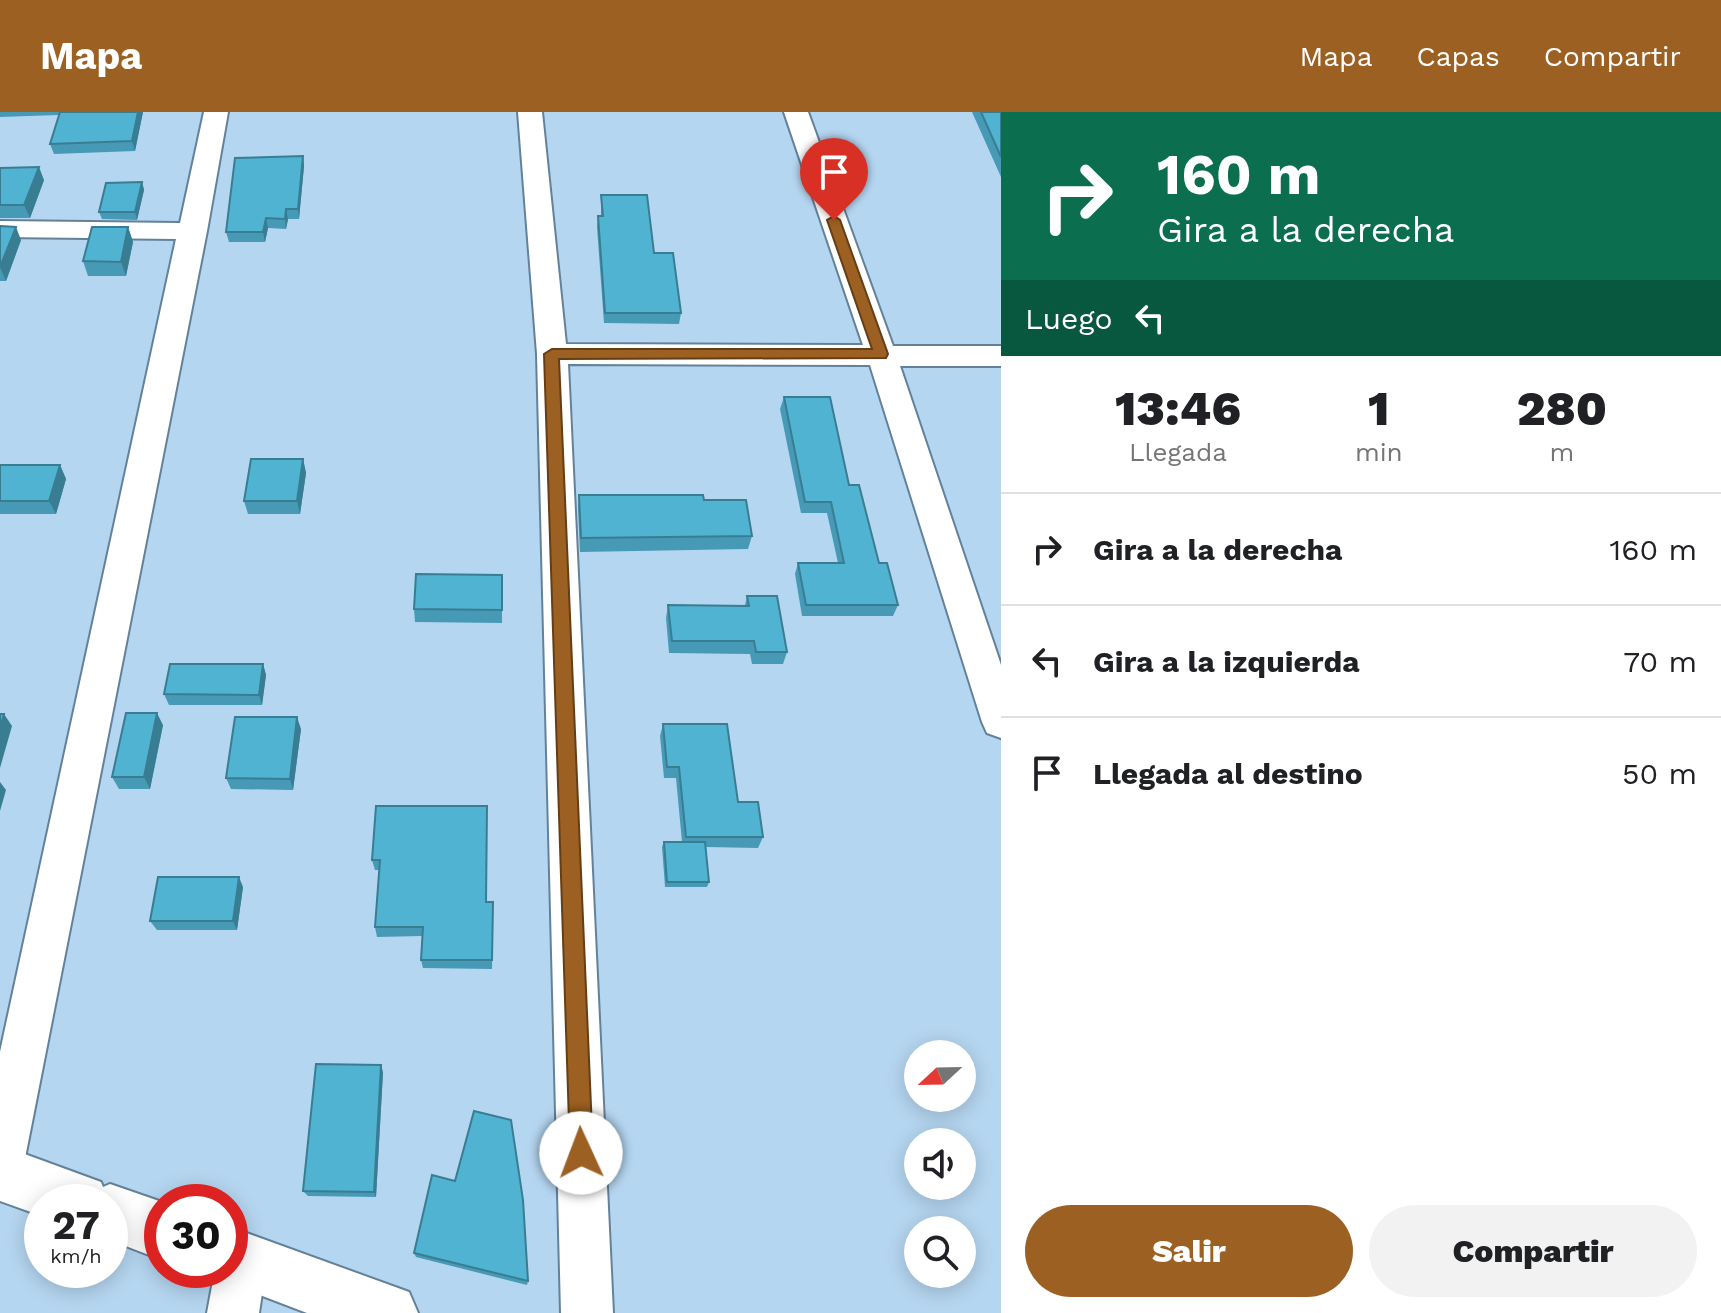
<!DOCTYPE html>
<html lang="es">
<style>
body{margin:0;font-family:"Work Sans",sans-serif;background:#f2f2f2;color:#202124;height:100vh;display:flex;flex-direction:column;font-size:30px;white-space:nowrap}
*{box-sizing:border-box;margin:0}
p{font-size:26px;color:#757577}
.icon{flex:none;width:44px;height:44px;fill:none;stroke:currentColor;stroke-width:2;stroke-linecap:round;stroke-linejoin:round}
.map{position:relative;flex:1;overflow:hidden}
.sheet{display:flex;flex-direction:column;background:#fff;width:720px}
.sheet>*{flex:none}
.guide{background:#0b6e4f;color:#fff;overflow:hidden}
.needle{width:52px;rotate:248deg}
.fabs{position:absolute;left:904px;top:928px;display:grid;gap:16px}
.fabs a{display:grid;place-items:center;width:72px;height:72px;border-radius:50%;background:#fff;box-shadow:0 4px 20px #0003;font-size:40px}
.speed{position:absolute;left:24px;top:1072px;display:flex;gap:16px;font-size:40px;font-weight:700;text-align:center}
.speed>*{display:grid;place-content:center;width:104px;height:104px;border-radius:50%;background:#fff;box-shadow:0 4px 20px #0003;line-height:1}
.speed small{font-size:20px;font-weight:400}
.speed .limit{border:12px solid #d22;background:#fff;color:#111}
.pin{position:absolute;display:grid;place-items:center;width:68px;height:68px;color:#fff;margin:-82px -34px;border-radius:50% 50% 50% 0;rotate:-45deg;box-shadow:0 0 8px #0007}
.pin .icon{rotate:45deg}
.me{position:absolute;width:88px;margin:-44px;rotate:358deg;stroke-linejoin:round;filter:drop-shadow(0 0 6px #0008)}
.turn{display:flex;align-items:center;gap:28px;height:168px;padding:0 24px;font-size:36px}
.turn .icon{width:104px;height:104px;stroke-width:2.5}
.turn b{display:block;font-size:56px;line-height:68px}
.then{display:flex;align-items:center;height:76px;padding:0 24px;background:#0003;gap:16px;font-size:30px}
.eta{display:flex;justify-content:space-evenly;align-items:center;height:136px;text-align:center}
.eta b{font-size:48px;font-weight:800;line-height:56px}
.button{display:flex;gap:16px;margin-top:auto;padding:16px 24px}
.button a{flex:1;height:92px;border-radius:48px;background:#9c6022;color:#fff;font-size:32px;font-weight:800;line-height:92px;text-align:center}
.button a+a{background:#f2f2f2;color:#202124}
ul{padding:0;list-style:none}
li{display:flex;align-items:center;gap:24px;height:112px;padding:0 24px;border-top:2px solid #e0e0e0}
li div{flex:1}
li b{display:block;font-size:30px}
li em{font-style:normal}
header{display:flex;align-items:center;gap:48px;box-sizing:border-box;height:112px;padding:0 40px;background:#9c6022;color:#fff}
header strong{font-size:38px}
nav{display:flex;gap:44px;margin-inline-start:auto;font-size:28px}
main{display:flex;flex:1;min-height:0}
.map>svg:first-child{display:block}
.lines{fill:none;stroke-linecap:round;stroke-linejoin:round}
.street-casing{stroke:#63829a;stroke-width:4}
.secondary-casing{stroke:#63829a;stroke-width:4}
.street{fill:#fff;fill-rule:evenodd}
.secondary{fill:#fff;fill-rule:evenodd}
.wall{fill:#469ab5}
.shaded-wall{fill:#397d93}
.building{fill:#51b3d2;stroke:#397d93;stroke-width:2}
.route{fill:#9c6022;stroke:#653e16;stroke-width:2}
</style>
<header>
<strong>Mapa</strong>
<nav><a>Mapa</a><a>Capas</a><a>Compartir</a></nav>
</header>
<main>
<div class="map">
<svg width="1001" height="1201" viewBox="0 0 1001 1201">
<rect width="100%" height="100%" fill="#b5d6f1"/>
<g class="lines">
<defs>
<path id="street" d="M 204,0 L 228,0 L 207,119 L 24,1051 L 17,1068 L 0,1075 L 0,940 L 176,127 L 0,125 L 0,109 L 180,111 Z
M 518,0 L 542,0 L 566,232 L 863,233 L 784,0 L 808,0 L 893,234 L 1001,234 L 1001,254 L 900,254 L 1001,553 L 1001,626 L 987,621 L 982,610 L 870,253 L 568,252 L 613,1201 L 561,1201 L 537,242 Z
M 242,1123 L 260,1130 L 267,1148 L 259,1201 L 207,1201 L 215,1158 L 230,1158 L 230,1128 Z"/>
<path id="secondary" d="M 0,1033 L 101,1070 L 103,1075 L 110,1072 L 162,1090 L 162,1148 L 110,1128 L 110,1090 L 42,1090 L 42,1104 L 0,1089 Z
M 230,1115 L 409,1180 L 418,1201 L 307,1201 L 210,1164 L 207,1158 L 230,1158 Z"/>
</defs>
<use href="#street" class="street-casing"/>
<use href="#secondary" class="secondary-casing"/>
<use href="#street" class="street"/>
<use href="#secondary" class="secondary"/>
</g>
<path class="wall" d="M 0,0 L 143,0 L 135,39 L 54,42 L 50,32 L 59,3 L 0,5 Z
M 972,0 L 1001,0 L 1001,65 Z
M 303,44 L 304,54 L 299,107 L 288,107 L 286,117 L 268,116 L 265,130 L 229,130 L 226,120 Z
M 0,56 L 44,68 L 30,106 L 0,106 Z
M 142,70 L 144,78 L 137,108 L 102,107 L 99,100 Z
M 601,83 L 654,141 L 681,201 L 679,212 L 604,211 L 597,115 L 598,104 L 601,104 Z
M 0,114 L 21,128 L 6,169 L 0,169 Z
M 128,115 L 133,130 L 126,164 L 88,164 L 83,149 Z
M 784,285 L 849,373 L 879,451 L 898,493 L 893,504 L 802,504 L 795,462 L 798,451 L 838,451 L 827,401 L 801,401 L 780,297 Z
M 303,347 L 306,361 L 300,402 L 248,402 L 244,389 Z
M 0,353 L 60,353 L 66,367 L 56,402 L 0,402 Z
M 579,383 L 704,388 L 752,424 L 748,437 L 580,440 L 578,396 Z
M 502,463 L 502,511 L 415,510 L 414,497 Z
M 747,484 L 787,540 L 783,552 L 752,552 L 750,542 L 669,541 L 666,506 L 668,493 L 745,493 Z
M 263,552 L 266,563 L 262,593 L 169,593 L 164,582 Z
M 663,612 L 738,690 L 763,725 L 758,736 L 706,735 L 709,770 L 707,775 L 665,775 L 662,735 L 664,730 L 682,730 L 676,666 L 664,666 L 660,624 Z
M 163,613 L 150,677 L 119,677 L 112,665 Z
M 301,617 L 293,678 L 231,677 L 226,666 Z
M 376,694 L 486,790 L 493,790 L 492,857 L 423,856 L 421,848 L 422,824 L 377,825 L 375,815 L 379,758 L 375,758 L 372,748 Z
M 243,775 L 237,818 L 157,818 L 150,809 Z
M 383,960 L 376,1085 L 308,1084 L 303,1079 Z
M 455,1069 L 528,1169 L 527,1173 L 416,1145 L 414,1141 Z"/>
<path class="shaded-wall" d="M 138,0 L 143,0 L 135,39 L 132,29 Z
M 303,44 L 304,54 L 299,107 L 298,97 Z
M 39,55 L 44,68 L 30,106 L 24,93 Z
M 142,70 L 144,78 L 137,108 L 135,100 Z
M 286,97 L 288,107 L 286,117 L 285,107 Z
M 266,106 L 268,116 L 265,130 L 263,120 Z
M 16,115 L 21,128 L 6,169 L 0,155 Z
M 128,115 L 133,130 L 126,164 L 121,150 Z
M 303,347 L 306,361 L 300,402 L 297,389 Z
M 60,353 L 66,367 L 56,402 L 49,389 Z
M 263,552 L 266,563 L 262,593 L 259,583 Z
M 157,601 L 163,613 L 150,677 L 144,665 Z
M 4,602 L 12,614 L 0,656 L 0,616 Z
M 297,605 L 301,617 L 293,678 L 290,667 Z
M 0,670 L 6,678 L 0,699 Z
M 239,765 L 243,775 L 237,818 L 233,809 Z
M 381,953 L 383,960 L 376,1085 L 374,1080 Z"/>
<path class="building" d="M 60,0 L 138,0 L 132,29 L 50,32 Z
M 981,0 L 1001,0 L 1001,45 Z
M 303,44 L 298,97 L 286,97 L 285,107 L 266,106 L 263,120 L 226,120 L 235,46 Z
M 39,55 L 24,93 L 0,93 L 0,56 Z
M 142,70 L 135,100 L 99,100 L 106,71 Z
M 601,83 L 647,83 L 654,141 L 673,141 L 681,201 L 605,201 L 598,104 L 603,104 Z
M 0,114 L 16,115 L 0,155 Z
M 92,115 L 128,115 L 121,150 L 83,149 Z
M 784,285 L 830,285 L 849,373 L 859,373 L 879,451 L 887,451 L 898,493 L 806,493 L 798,451 L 844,451 L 831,390 L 805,390 Z
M 251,347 L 303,347 L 297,389 L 244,389 Z
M 0,353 L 60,353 L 49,389 L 0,389 Z
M 579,383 L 703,383 L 704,388 L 746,388 L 752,424 L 581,426 Z
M 416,462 L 502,463 L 502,498 L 414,497 Z
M 747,484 L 777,484 L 787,540 L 756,540 L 754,529 L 672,529 L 668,493 L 749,494 Z
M 170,552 L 263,552 L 259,583 L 164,582 Z
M 126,601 L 157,601 L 144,665 L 112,665 Z
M 0,602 L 4,602 L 0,616 Z
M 235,605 L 297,605 L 290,667 L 226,666 Z
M 663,612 L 727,612 L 738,690 L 758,690 L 763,725 L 686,725 L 679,655 L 667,655 Z
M 376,694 L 487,694 L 486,790 L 493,790 L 492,848 L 421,848 L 423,815 L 375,815 L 380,748 L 372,748 Z
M 664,730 L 705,730 L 709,770 L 667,770 Z
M 158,765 L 239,765 L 233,809 L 150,809 Z
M 316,952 L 381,953 L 374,1080 L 303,1079 Z
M 474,999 L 511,1008 L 523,1088 L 528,1169 L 414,1141 L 432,1063 L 455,1069 Z"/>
<path class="route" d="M 834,104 L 840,108 L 888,242 L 886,246 L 559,247 L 593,1041 L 589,1049 L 581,1053 L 573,1049 L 570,1041 L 544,242 L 552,237 L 872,237 L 827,108 Z"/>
</svg>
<div class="fabs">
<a><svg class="needle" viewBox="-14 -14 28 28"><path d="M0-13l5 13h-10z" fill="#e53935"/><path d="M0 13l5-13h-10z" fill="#757577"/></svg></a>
<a><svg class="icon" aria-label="sound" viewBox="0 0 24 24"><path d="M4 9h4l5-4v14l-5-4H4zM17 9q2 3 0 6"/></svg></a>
<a><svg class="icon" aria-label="search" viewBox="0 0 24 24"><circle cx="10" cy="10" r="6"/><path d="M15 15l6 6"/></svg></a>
</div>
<div class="speed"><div>27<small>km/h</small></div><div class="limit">30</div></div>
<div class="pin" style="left:834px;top:108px;background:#d93025"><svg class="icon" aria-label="arrive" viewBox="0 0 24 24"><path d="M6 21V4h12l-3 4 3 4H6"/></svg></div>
<svg class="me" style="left:581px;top:1041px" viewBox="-20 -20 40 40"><circle r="19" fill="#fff"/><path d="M0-13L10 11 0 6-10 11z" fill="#9c6022"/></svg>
</div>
<section class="sheet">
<div class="guide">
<div class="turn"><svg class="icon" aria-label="right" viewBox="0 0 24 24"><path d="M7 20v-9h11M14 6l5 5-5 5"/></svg><div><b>160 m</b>Gira a la derecha</div></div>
<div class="then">Luego<svg class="icon" aria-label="left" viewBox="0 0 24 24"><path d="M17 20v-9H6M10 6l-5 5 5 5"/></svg></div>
</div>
<div class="eta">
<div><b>13:46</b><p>Llegada</p></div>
<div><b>1</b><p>min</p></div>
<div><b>280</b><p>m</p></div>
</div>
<ul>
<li><svg class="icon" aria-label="right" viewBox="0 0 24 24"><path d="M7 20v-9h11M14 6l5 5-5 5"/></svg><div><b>Gira a la derecha</b></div><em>160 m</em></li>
<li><svg class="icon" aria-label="left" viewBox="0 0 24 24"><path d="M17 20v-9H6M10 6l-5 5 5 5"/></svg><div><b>Gira a la izquierda</b></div><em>70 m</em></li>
<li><svg class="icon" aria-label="arrive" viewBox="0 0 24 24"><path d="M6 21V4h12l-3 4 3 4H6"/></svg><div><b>Llegada al destino</b></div><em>50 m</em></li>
</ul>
<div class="button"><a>Salir</a><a>Compartir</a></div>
</section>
</main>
